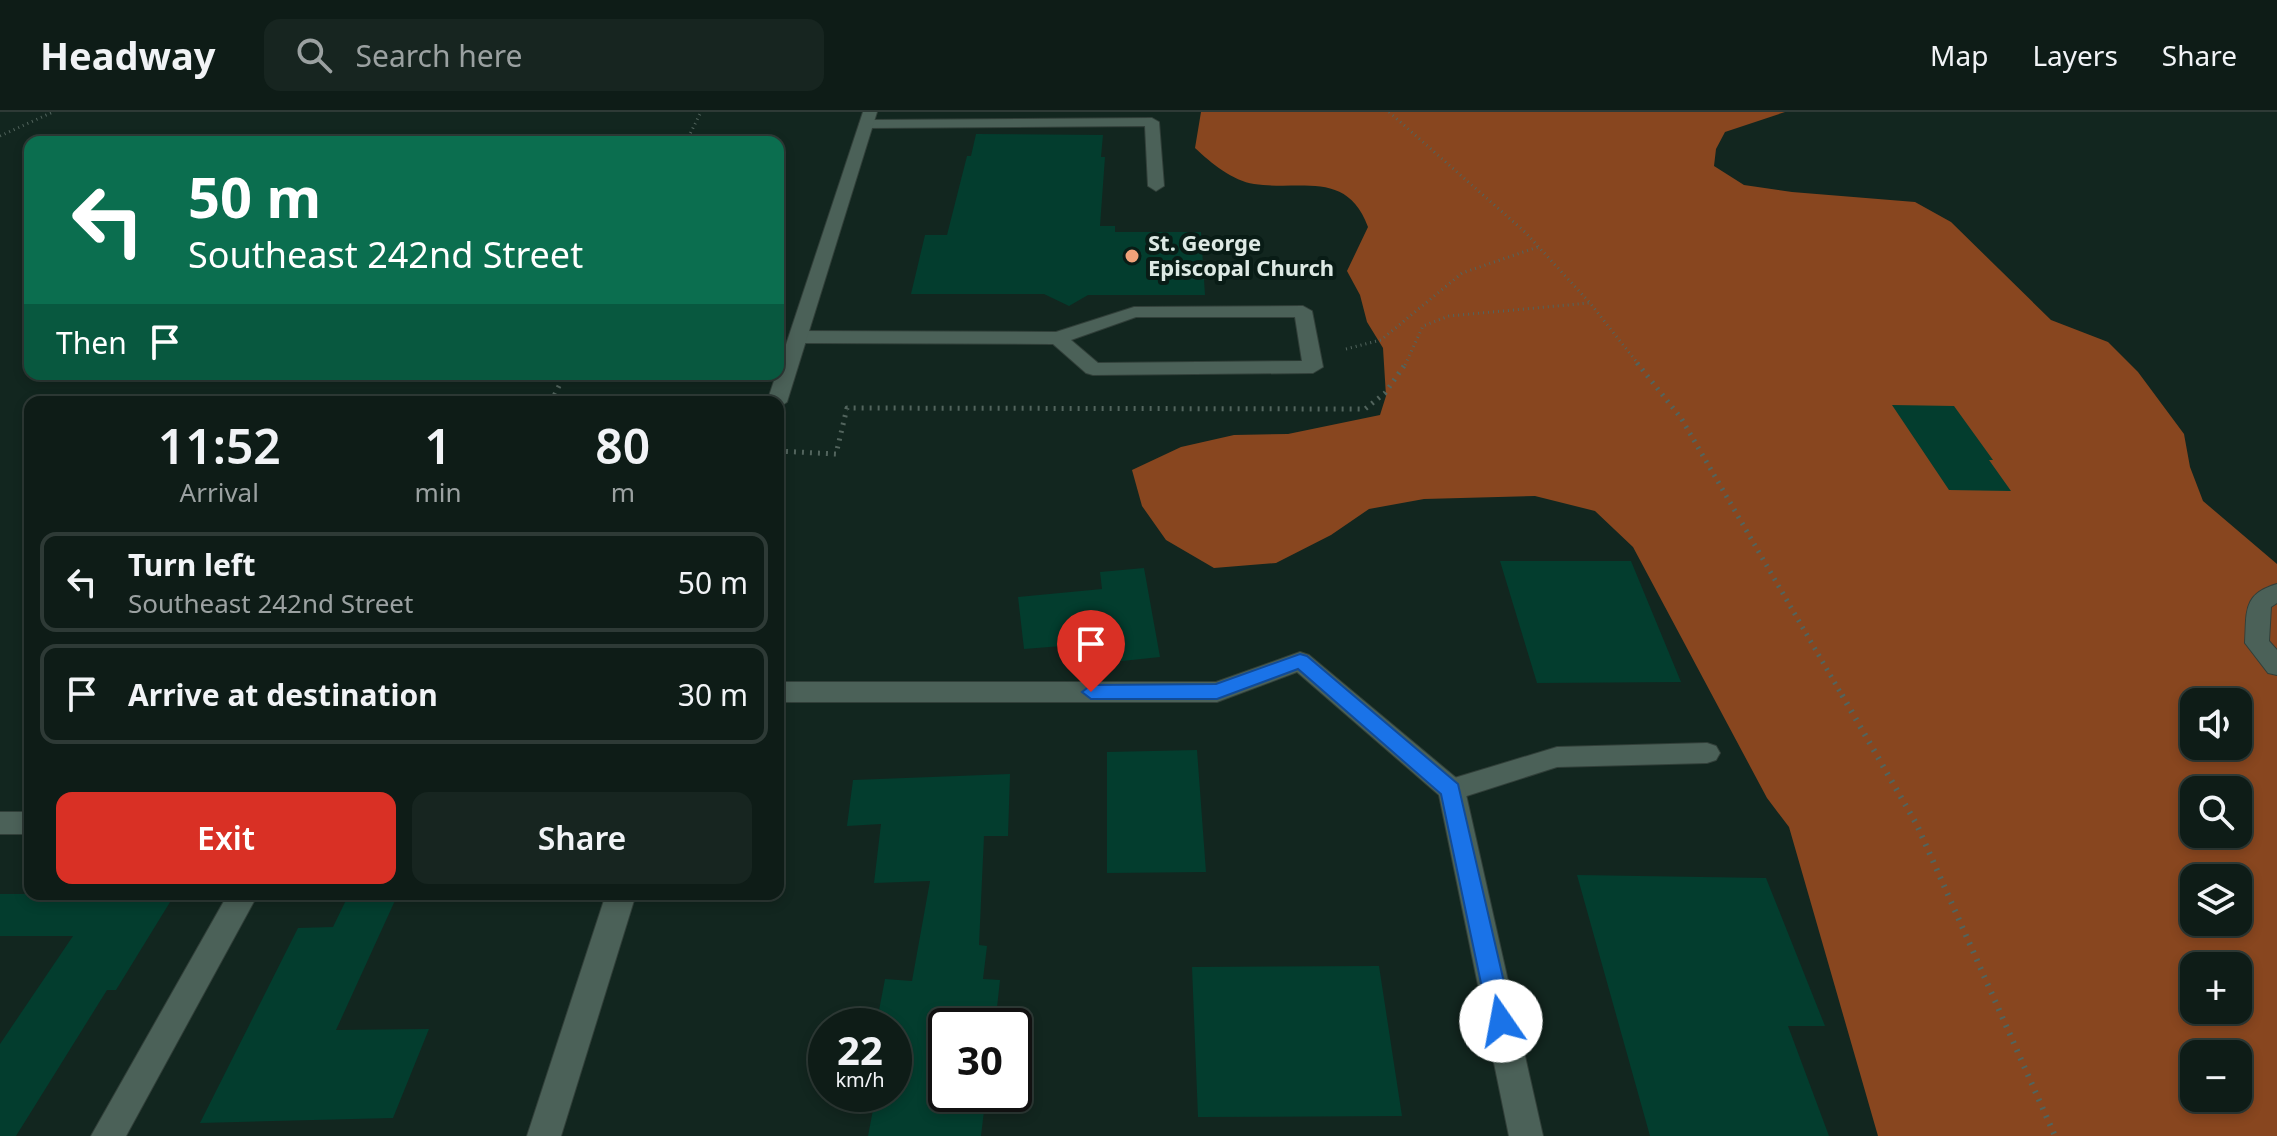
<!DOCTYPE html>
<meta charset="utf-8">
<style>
body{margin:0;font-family:"Noto Sans",sans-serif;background:#172520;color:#f1f3f6;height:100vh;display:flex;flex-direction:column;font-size:30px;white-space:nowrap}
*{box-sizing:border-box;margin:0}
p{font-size:26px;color:#9ba1a1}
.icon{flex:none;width:44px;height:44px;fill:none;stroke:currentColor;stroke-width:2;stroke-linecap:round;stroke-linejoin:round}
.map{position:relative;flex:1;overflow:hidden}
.details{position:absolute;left:24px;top:284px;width:760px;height:504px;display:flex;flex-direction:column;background:#0e1c17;border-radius:16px;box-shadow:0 4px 12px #0003,0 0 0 2px #2e3a36}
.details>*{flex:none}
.banner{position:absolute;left:24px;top:24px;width:760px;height:244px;border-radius:16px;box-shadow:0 4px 12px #0003,0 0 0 2px #2e3a36;background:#0b6e4f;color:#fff;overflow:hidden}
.buttons{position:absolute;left:2180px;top:576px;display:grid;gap:16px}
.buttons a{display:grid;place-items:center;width:72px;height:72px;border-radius:16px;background:#0e1c17;box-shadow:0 4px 12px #0003,0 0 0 2px #2e3a36;font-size:40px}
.speed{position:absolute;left:808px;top:896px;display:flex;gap:16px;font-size:40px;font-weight:700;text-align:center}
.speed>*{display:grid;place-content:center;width:104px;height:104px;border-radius:50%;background:#0e1c17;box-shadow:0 4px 12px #0003,0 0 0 2px #2e3a36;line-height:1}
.speed small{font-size:20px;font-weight:400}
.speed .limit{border:4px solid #111;border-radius:12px;background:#fff;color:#111}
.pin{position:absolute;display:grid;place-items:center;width:68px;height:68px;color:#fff;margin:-82px -34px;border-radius:50% 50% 50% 0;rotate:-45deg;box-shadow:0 0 8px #0007}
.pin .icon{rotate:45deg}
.me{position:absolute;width:88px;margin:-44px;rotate:348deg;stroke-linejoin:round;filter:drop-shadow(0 0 6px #0008)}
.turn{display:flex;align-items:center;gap:28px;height:168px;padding:0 32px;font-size:36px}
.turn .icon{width:104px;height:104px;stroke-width:2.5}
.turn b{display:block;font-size:56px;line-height:68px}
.then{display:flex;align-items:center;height:76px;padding:0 32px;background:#0003;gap:16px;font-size:30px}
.eta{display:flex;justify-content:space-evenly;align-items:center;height:136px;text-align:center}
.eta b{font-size:48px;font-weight:600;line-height:56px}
.button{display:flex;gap:16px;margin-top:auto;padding:16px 32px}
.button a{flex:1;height:92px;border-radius:16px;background:#d93025;color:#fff;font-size:32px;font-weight:600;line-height:92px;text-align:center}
.button a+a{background:#172520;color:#f1f3f6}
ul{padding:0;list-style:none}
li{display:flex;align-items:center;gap:24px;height:100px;margin:0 16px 12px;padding:0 16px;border:4px solid #2e3a36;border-radius:16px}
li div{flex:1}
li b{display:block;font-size:30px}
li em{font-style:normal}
header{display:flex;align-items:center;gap:48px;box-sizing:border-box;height:112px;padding:0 40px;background:#0e1c17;border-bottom:2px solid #2e3a36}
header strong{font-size:38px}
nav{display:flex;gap:44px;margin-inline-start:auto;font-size:28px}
.search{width:560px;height:72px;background:#172520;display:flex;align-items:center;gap:20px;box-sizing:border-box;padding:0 28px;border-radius:16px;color:#9ba1a1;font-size:30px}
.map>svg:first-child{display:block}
.forest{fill:#88461f;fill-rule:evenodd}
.building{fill:#033d2e}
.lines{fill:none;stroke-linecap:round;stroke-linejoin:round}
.service-casing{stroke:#313f39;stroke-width:2}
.minor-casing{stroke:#313f39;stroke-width:2}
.tertiary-casing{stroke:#313f39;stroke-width:2}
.path-far2{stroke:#52645d;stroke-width:3;stroke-dasharray:1 4;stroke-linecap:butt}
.path-far1{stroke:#52645d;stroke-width:5;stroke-dasharray:2 6;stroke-linecap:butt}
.path{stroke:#52645d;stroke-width:6;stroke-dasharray:2 7;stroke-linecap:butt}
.service{fill:#4b6158;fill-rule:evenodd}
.minor{fill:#4b6158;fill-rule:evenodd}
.tertiary{fill:#4b6158;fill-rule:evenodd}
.route{fill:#1a73e8;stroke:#114b97;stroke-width:2}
.poi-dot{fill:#f0a279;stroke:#091c16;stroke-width:3}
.labels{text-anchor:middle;stroke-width:8;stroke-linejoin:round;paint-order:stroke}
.far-poi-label{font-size:22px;font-weight:bold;fill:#dde9e4;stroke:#091c16;text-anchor:start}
</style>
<header>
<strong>Headway</strong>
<div class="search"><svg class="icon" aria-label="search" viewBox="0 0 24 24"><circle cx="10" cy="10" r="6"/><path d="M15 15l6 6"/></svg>Search here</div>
<nav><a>Map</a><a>Layers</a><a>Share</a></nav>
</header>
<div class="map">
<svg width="2277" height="1024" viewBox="0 0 2277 1024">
<rect width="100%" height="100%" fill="#12261f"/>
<path class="forest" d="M 1201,0 L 1785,0 L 1725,20 L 1716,37 L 1714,54 L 1744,73 L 1792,80 L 1915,90 L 1951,110 L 2051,208 L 2108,230 L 2138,260 L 2184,322 L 2190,355 L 2203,389 L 2277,452 L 2277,1024 L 1878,1024 L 1789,715 L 1767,686 L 1633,435 L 1595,399 L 1535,384 L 1424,387 L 1369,397 L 1331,423 L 1276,451 L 1214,456 L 1166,428 L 1142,394 L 1132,358 L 1181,335 L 1234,323 L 1288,322 L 1380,303 L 1386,284 L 1383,236 L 1367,210 L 1360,183 L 1347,159 L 1368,115 C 1347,58 1302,79 1254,72 C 1233,69 1211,51 1195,36 ZM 2194,590 L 2238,590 L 2238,634 L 2194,634 ZM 2194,678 L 2238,678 L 2238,722 L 2194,722 ZM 2194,766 L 2238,766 L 2238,810 L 2194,810 ZM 2194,854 L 2238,854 L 2238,898 L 2194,898 ZM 2194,942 L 2238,942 L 2238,986 L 2194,986 Z"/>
<path class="building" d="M 976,22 L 1103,23 L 1101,45 L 1105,45 L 1100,114 L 1115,114 L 1115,120 L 1201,120 L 1205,183 L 1088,183 L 1069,194 L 1044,182 L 911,182 L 925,123 L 947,123 L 967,44 L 971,44 Z
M 1892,293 L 1954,294 L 1993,348 L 1989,348 L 2011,379 L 1949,378 Z
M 1500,449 L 1631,449 L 1681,570 L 1537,571 Z
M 1144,456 L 1160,545 L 1103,551 L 1100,531 L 1024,537 L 1018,485 L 1102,477 L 1100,460 Z
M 1197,638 L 1206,760 L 1107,761 L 1107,640 Z
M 1010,662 L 1008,724 L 984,724 L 979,833 L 987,834 L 983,867 L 1000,868 L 995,914 L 946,914 L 946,982 L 986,982 L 981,1024 L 868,1024 L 876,982 L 894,982 L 894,914 L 876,914 L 885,867 L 912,869 L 930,769 L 874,771 L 881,712 L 847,714 L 853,668 Z
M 1577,763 L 1766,766 L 1825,914 L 1788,914 L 1829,1024 L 1650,1024 Z
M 0,782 L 175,782 L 116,878 L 107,878 L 16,1024 L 0,1024 L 0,932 L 73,824 L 0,824 Z
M 349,782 L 398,782 L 336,918 L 429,917 L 393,1006 L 200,1011 L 298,816 L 333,815 Z
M 1379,854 L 1402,1004 L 1198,1005 L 1192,855 Z"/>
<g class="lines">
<defs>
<path id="service" d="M 1152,6 L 1159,10 L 1164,74 L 1156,79 L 1148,74 L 1145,14 L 866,16 L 859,12 L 866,8 Z
M 1303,194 L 1312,199 L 1323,255 L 1313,261 L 1093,263 L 1086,261 L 1053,232 L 798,231 L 789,225 L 798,219 L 1056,220 L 1134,195 ZM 1136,205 L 1295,205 L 1302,249 L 1098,251 L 1071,228 Z
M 1707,631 L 1716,634 L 1720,641 L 1716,648 L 1707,651 L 1557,655 L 1451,689 L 1441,686 L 1437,678 L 1441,670 L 1557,635 Z"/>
<path id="minor" d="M 2277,472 L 2277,491 L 2271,495 L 2269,529 L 2277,538 L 2277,563 L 2268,561 L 2245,531 C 2247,500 2242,482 2277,472 Z
M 1300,540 L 1309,543 L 1461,670 L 1465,678 L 1543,1024 L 1509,1024 L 1439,683 L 1297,560 L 1217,590 L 778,590 L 778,570 L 1216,570 Z
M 0,700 L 30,700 L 30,722 L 0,722 Z
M 228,782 L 258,782 L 126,1024 L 91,1024 Z"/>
<path id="tertiary" d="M 863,0 L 877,0 L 787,290 L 778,296 L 778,290 L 767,290 Z
M 606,782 L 636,782 L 561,1024 L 527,1024 Z"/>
</defs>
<use href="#service" class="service-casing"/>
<use href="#minor" class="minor-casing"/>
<use href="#tertiary" class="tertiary-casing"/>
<path class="path-far2" d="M 1389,0 L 1525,120 L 1590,191 L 1639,253
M 0,24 L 53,0
M 686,30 L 701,0
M 1346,237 L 1381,228 L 1462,161 L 1538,135
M 1405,253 L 1423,214 L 1449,204 L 1589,191"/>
<path class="path-far1" d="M 1637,251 L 1681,306 L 1843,585
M 551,290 L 565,262
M 778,339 L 836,342 L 847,296 L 1365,297 L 1385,281 L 1406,251"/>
<path class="path" d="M 1842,583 L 1917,713 L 2055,1024"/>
<use href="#service" class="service"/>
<use href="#minor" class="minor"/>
<use href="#tertiary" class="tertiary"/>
</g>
<path class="route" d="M 1300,542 L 1307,544 L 1458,672 L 1513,909 L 1509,916 L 1501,920 L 1493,916 L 1489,909 L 1441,682 L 1298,557 L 1217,587 L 1091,587 L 1082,580 L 1091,573 L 1216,572 Z"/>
<circle class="poi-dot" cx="1132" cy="144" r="8"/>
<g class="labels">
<g class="far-poi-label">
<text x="1148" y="139">St. George<tspan x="1148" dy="25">Episcopal Church</tspan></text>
</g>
</g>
</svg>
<div class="buttons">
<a><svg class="icon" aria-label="sound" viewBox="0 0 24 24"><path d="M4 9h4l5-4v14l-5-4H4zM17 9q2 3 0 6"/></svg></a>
<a><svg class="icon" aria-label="search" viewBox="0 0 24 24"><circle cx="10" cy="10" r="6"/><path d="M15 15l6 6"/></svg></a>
<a><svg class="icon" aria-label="layers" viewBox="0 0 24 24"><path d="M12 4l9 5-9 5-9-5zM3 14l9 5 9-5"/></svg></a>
<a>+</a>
<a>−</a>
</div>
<div class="speed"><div>22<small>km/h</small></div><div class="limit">30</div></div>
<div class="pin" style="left:1091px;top:580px;background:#d93025"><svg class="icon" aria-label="arrive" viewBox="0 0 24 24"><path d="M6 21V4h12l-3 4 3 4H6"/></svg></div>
<svg class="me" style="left:1501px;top:909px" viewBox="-20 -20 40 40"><circle r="19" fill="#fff"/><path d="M0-13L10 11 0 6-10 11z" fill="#1a73e8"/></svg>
<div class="banner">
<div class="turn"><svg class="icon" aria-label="left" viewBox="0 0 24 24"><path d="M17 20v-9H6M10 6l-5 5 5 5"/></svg><div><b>50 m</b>Southeast 242nd Street</div></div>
<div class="then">Then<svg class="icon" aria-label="arrive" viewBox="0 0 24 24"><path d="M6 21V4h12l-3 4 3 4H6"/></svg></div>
</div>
<section class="details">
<div class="eta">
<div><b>11:52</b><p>Arrival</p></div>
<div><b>1</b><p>min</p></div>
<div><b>80</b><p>m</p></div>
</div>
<ul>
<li><svg class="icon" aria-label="left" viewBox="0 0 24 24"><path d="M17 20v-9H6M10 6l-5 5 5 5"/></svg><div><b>Turn left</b><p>Southeast 242nd Street</p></div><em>50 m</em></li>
<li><svg class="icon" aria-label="arrive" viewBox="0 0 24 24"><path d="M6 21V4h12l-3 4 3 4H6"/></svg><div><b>Arrive at destination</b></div><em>30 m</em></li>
</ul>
<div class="button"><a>Exit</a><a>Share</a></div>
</section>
</div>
